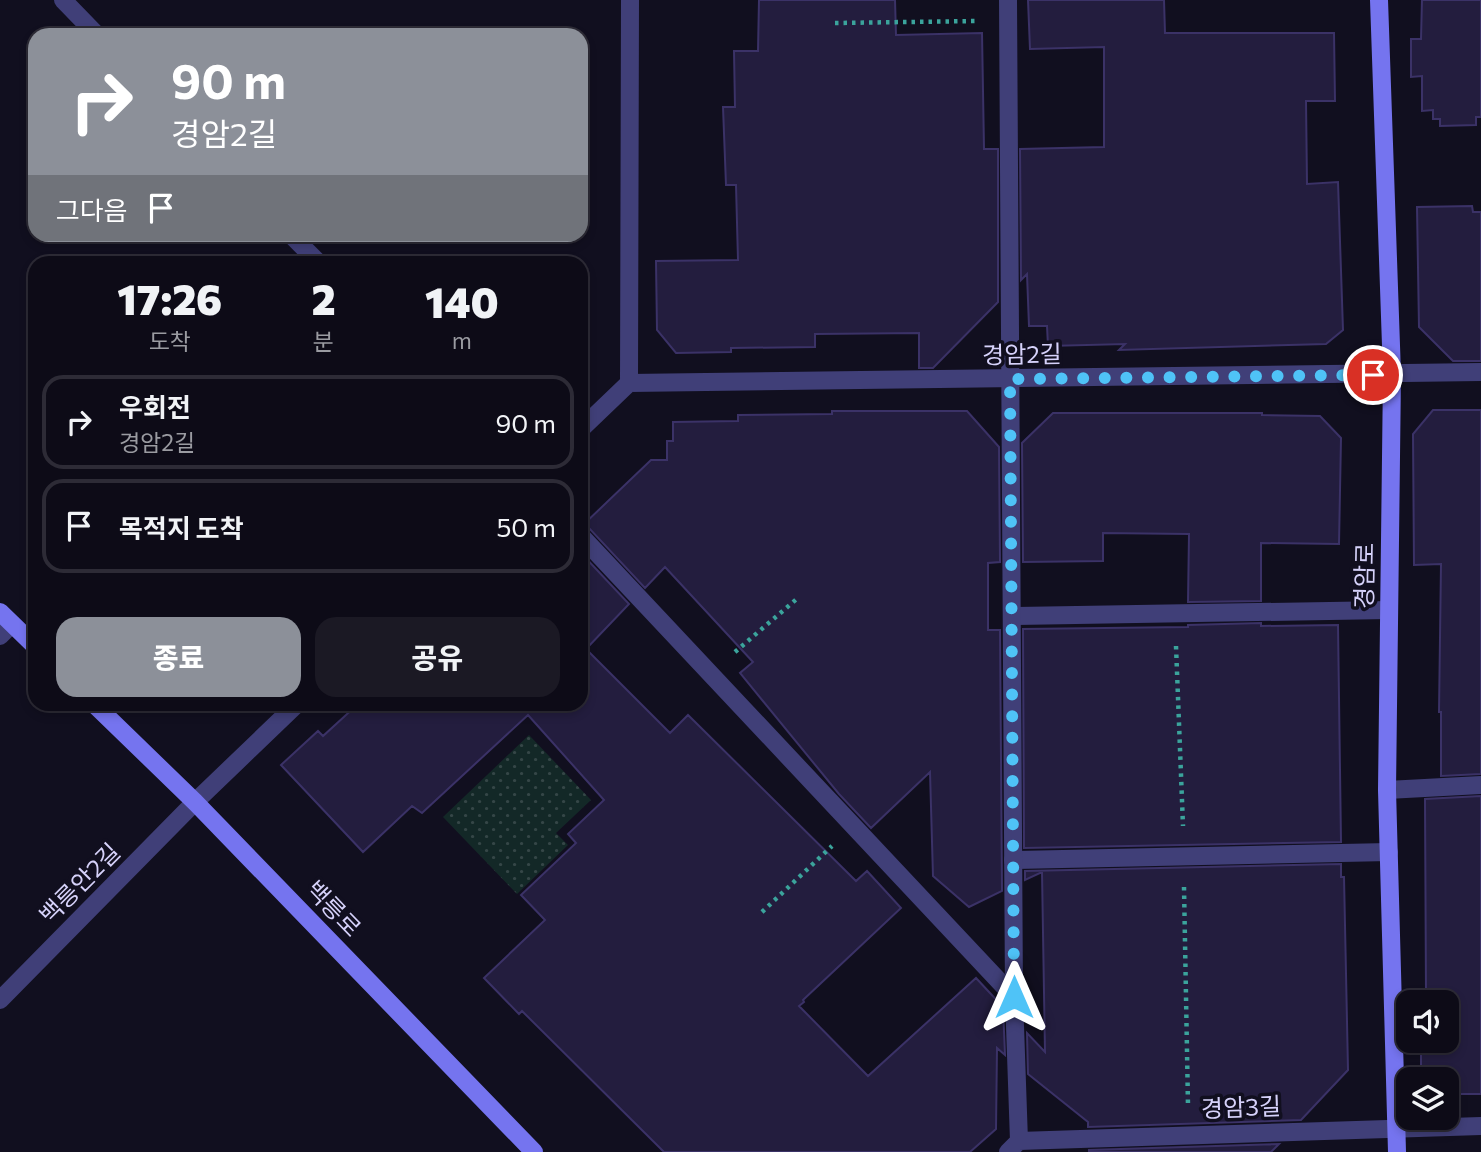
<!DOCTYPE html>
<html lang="ko">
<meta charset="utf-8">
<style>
body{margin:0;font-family:Commissioner,"Noto Sans KR",sans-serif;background:#1b1924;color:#f1f3f6;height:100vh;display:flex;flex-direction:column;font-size:26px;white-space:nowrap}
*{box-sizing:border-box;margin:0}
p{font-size:23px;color:#9a9ba1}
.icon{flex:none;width:38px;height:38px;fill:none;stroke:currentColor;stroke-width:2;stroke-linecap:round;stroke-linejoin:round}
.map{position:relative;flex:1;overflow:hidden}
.sheet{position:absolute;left:28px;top:256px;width:560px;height:455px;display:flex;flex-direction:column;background:#0d0b17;border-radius:21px;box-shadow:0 4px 10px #0003,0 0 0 2px #2d2b36}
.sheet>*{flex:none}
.hud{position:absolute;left:28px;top:28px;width:560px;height:214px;border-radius:21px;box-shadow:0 4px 10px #0003,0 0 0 2px #2d2b36;background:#8c9099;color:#fff;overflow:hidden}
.fabs{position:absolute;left:1396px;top:990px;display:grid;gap:14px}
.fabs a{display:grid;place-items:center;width:63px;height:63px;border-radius:14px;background:#0d0b17;box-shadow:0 4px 10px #0003,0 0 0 2px #2d2b36;font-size:35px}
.pin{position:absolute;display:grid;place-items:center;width:60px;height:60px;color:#fff;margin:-30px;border:4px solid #fff;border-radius:50%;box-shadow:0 2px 7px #0007}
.me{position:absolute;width:77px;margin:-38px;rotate:0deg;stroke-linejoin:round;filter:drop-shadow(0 0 5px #0008)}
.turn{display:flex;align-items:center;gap:24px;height:147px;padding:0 28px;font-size:32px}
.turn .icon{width:91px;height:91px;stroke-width:2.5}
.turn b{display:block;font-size:49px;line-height:60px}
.then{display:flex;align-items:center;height:66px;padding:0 28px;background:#0003;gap:14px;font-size:26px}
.eta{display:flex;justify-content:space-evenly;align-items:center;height:119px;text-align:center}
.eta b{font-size:42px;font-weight:800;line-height:49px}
.cta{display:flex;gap:14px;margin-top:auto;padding:14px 28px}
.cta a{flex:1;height:80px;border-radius:21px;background:#8c9099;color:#fff;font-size:28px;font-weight:800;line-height:80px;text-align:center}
.cta a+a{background:#1b1924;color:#f1f3f6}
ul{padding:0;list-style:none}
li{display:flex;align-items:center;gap:21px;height:94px;margin:0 14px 10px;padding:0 14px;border:4px solid #2d2b36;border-radius:21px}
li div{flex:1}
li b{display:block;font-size:26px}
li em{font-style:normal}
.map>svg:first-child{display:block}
.park{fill:url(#park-dots)}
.building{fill:#231d3e;stroke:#3b3267;stroke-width:2}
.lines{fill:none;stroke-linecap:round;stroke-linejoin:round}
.path{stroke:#3ba49c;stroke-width:4.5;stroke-dasharray:3.5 5;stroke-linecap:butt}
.lane{stroke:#403f78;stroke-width:18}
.street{stroke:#403f78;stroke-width:18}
.secondary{stroke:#7574ef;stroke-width:18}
.route{stroke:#4fc3f7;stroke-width:12;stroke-dasharray:0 21.6}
.labels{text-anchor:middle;stroke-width:7;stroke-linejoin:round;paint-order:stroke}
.street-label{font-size:24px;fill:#d6d2fa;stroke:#110f1f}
</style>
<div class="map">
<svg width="1481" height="1152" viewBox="0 0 1481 1152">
<defs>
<pattern id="park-dots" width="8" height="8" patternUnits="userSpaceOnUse" patternTransform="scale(1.75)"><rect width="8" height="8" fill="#132827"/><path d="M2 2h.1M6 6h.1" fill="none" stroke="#354647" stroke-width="1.8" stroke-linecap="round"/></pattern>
</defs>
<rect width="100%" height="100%" fill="#110f1f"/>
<path class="park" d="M 529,735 L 591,800 L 556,833 L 568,845 L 517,894 L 443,817 Z"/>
<path class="building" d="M 759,0 L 895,0 L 896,35 L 982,33 L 984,149 L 998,149 L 998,302 L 933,368 L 919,368 L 919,333 L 815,334 L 815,347 L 731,348 L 731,352 L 676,353 L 657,330 L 656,261 L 738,260 L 736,185 L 726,185 L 723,107 L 735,107 L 734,51 L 758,51 Z
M 1028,0 L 1164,0 L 1165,33 L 1334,33 L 1335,101 L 1306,101 L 1307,184 L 1338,182 L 1343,330 L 1326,344 L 1119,350 L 1125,344 L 1048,346 L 1047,326 L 1029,326 L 1027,274 L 1021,280 L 1020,149 L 1104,147 L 1104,47 L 1030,49 Z
M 1422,0 L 1481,0 L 1481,117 L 1476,117 L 1476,125 L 1440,126 L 1440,119 L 1433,119 L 1433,110 L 1422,111 L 1422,76 L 1411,77 L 1411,39 L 1421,39 Z
M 1472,206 L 1473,212 L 1481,212 L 1481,361 L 1453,361 L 1419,327 L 1417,207 Z
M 1433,410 L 1481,410 L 1481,774 L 1441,776 L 1441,712 L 1439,712 L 1441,564 L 1414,565 L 1413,434 Z
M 832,411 L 967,411 L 999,447 L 1000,562 L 988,563 L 988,630 L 1000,630 L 1002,891 L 969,907 L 933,876 L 930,772 L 871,828 L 839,794 L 740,673 L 753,662 L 665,567 L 645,588 L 589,528 L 583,525 L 651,460 L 667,460 L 667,441 L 673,441 L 673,422 L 738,421 L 738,415 L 832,414 Z
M 1053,413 L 1262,413 L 1262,415 L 1320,416 L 1341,438 L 1339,544 L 1261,543 L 1261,601 L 1188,602 L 1189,534 L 1103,533 L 1103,561 L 1023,562 L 1022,443 Z
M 581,553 L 629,604 L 586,649 L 670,733 L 688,715 L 856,881 L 867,871 L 901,908 L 803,1000 L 804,1002 L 799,1006 L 868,1076 L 976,978 L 1003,1007 L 1005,1055 L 997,1048 L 996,1129 L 970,1152 L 664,1152 L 522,1011 L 519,1014 L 484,978 L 545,920 L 521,895 L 576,843 L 568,834 L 604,800 L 528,715 L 422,813 L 412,806 L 363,852 L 281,765 L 318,731 L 323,736 L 358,704 L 581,704 Z
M 1261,623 L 1261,626 L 1338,625 L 1341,842 L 1024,848 L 1023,629 L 1188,627 L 1188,625 Z
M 1481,796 L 1481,1094 L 1447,1094 L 1447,1080 L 1431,1080 L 1421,1068 L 1421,1041 L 1447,1041 L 1447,1003 L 1421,1003 L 1421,994 L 1426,994 L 1425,799 Z
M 1341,864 L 1341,877 L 1344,877 L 1348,1070 L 1301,1120 L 1088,1127 L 1088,1122 L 1028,1074 L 1027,1033 L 1045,1052 L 1042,872 L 1025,880 L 1025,871 Z
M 1279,1144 L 1271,1152 L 1089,1152 L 1089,1150 Z"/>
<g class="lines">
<path class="path" d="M 835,23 L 978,21
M 1176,646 L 1183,826
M 735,652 L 799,597
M 1184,887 L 1188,1106
M 762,912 L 832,846"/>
<path class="lane" d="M 1012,616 L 1389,610
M 0,636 L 12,624
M 1013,860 L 1389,852"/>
<path class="street" d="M 63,0 L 97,35
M 1008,0 L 1014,997
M 290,234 L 318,262
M 629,383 L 630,0
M 581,429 L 629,383 L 1481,372
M 581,536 L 1014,997 L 1019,1141
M 1387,790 L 1481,785
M 0,1000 L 195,802 L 297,704
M 1008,1152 L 1019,1141 L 1481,1126"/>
<path class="secondary" d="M 1379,0 L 1392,374 L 1387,790 L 1397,1152
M 0,612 L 35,646
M 94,704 L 195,802 L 534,1152"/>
</g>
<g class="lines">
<path class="route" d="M 1014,997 L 1010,379 L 1373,375"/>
</g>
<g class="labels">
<g class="street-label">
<text transform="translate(1022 355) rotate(-1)" y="8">경암2길</text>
<text transform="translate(1365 576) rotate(-89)" y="8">경암로</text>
<text transform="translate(80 884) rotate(-45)" y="8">백릉안2길</text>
<text transform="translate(333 909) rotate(46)" y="8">백릉로</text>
<text transform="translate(1241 1108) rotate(-2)" y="8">경암3길</text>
</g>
</g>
</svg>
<div class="fabs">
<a><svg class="icon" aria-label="sound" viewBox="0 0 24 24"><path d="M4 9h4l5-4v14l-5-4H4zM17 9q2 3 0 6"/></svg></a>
<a><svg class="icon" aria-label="layers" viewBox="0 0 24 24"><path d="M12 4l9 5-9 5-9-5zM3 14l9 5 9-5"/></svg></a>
</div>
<div class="pin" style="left:1373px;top:375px;background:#d93025"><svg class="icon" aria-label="arrive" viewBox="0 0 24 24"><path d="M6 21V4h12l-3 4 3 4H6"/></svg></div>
<svg class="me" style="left:1014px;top:997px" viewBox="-20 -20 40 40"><path d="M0-17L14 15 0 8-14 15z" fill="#4fc3f7" stroke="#fff" stroke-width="4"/></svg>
<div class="hud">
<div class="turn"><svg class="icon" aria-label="right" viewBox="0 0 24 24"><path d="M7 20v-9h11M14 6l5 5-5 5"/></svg><div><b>90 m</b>경암2길</div></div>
<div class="then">그다음<svg class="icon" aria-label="arrive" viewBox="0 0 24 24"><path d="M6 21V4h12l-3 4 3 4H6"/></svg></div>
</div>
<section class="sheet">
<div class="eta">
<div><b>17:26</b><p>도착</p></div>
<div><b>2</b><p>분</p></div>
<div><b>140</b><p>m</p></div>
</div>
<ul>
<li><svg class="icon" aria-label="right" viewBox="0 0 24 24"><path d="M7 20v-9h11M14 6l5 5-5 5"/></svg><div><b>우회전</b><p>경암2길</p></div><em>90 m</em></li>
<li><svg class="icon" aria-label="arrive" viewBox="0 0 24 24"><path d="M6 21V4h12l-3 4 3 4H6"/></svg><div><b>목적지 도착</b></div><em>50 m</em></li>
</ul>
<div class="cta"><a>종료</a><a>공유</a></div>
</section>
</div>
